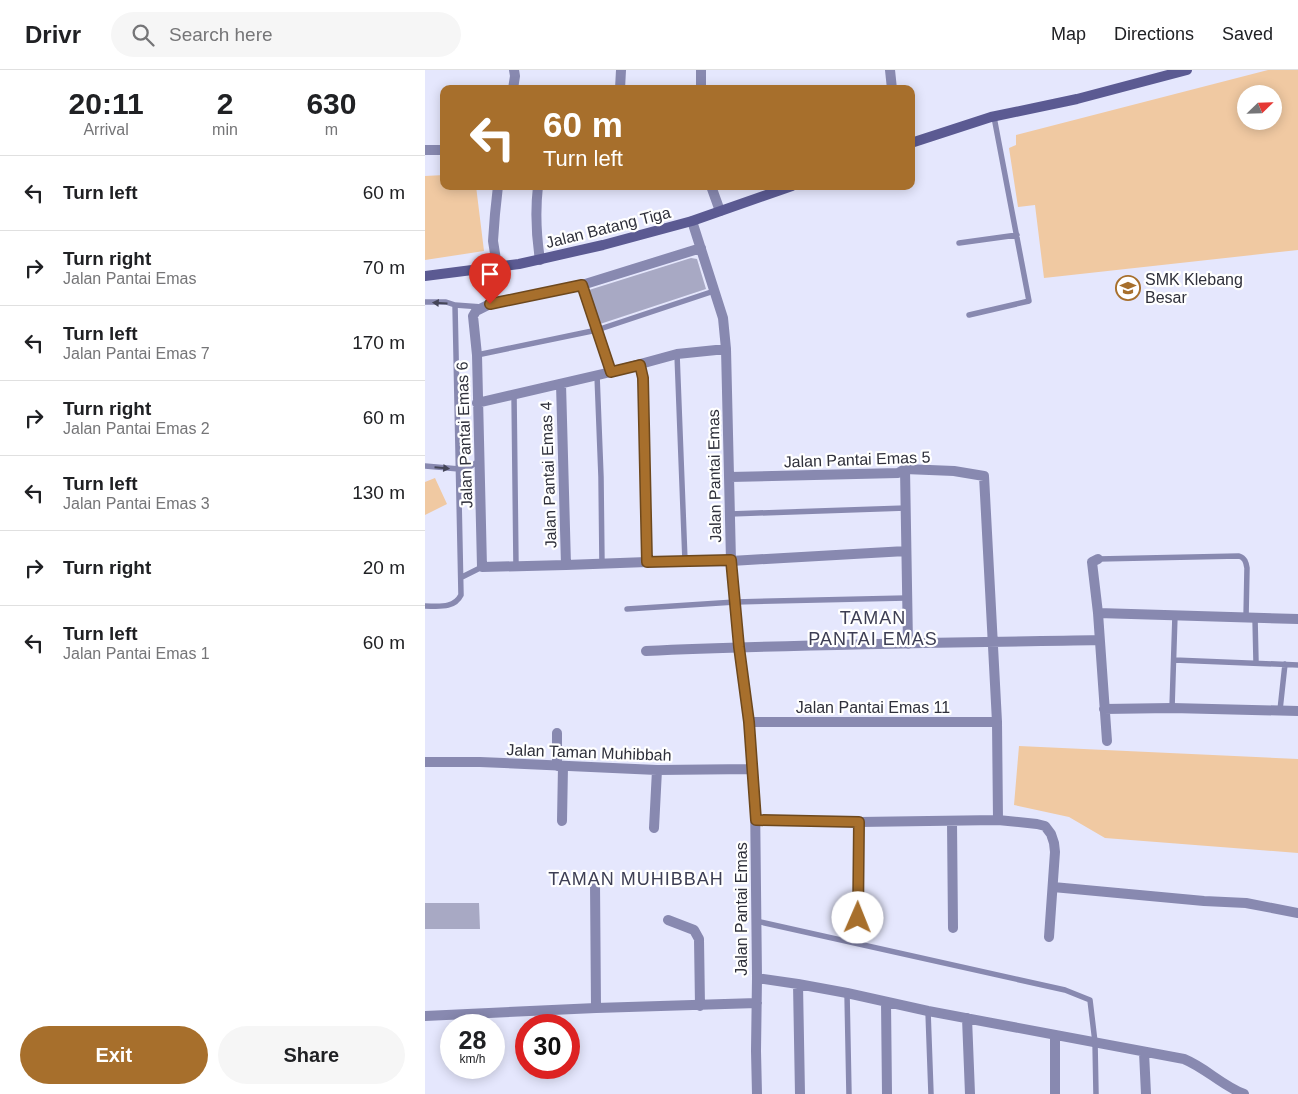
<!DOCTYPE html>
<style>
body{margin:0;font-family:Helvetica,sans-serif;background:#f6f6f6;color:#202124;height:100vh;display:flex;flex-direction:column;font-size:19px;white-space:nowrap}
*{box-sizing:border-box;margin:0}
p{font-size:16px;color:#757577}
.icon{flex:none;width:28px;height:28px;fill:none;stroke:currentColor;stroke-width:2;stroke-linecap:round;stroke-linejoin:round}
.map{position:relative;flex:1;overflow:hidden}
.drawer{display:flex;flex-direction:column;background:#fff;width:425px}
.drawer>*{flex:none}
.top-card{position:absolute;left:15px;top:15px;width:475px;height:105px;border-radius:10px;box-shadow:0 2px 12px #0003;background:#a76f2c;color:#fff;overflow:hidden}
.needle{width:32px;rotate:67deg}
.tools{position:absolute;left:812px;top:15px;display:grid;gap:10px}
.tools a{display:grid;place-items:center;width:45px;height:45px;border-radius:50%;background:#fff;box-shadow:0 2px 12px #0003;font-size:25px}
.speed{position:absolute;left:15px;top:944px;display:flex;gap:10px;font-size:25px;font-weight:700;text-align:center}
.speed>*{display:grid;place-content:center;width:65px;height:65px;border-radius:50%;background:#fff;box-shadow:0 2px 12px #0003;line-height:1}
.speed small{font-size:12px;font-weight:400}
.speed .limit{border:8px solid #d22;background:#fff;color:#111}
.pin{position:absolute;display:grid;place-items:center;width:42px;height:42px;color:#fff;margin:-51px -21px;border-radius:50% 50% 50% 0;rotate:-45deg;box-shadow:0 0 5px #0007}
.pin .icon{rotate:45deg}
.me{position:absolute;width:55px;margin:-28px;rotate:1deg;stroke-linejoin:round;filter:drop-shadow(0 0 4px #0008)}
.turn{display:flex;align-items:center;gap:18px;height:105px;padding:0 20px;font-size:22px}
.turn .icon{width:65px;height:65px;stroke-width:2.5}
.turn b{display:block;font-size:35px;line-height:42px}
.eta{display:flex;justify-content:space-evenly;align-items:center;height:85px;text-align:center}
.eta b{font-size:30px;font-weight:800;line-height:35px}
.cta{display:flex;gap:10px;margin-top:auto;padding:10px 20px}
.cta a{flex:1;height:58px;border-radius:30px;background:#a76f2c;color:#fff;font-size:20px;font-weight:800;line-height:58px;text-align:center}
.cta a+a{background:#f6f6f6;color:#202124}
ul{padding:0;list-style:none}
li{display:flex;align-items:center;gap:15px;height:75px;padding:0 20px;border-top:1px solid #e0e0e0}
li div{flex:1}
li b{display:block;font-size:19px}
li em{font-style:normal}
header{display:flex;align-items:center;gap:30px;box-sizing:border-box;height:70px;padding:0 25px;background:#fff;border-bottom:1px solid #e0e0e0}
header strong{font-size:24px}
nav{display:flex;gap:28px;margin-inline-start:auto;font-size:18px}
.search{width:350px;height:45px;background:#f6f6f6;display:flex;align-items:center;gap:12px;box-sizing:border-box;padding:0 18px;border-radius:28px;color:#757577;font-size:19px}
main{display:flex;flex:1;min-height:0}
.map>svg:first-child{display:block}
.green{fill:#f0c9a2;fill-rule:evenodd}
.building{fill:#a8a9c4}
.lines{fill:none;stroke-linecap:round;stroke-linejoin:round}
.lane{stroke:#8889b0;stroke-width:5.5}
.street{stroke:#8889b0;stroke-width:10}
.secondary{stroke:#5b5a92;stroke-width:10}
.oneway{fill:#454658}
.route-casing{stroke:#6d481d;stroke-width:12}
.route{stroke:#a76f2c;stroke-width:9}
.labels{text-anchor:middle;stroke-width:4.5;stroke-linejoin:round;paint-order:stroke}
.street-label{font-size:16px;fill:#2f303b;stroke:#fff}
.poi-label{font-size:16px;fill:#2f303b;stroke:#fff;text-anchor:start}
.neighbourhood-label{font-size:18px;letter-spacing:1px;fill:#3d3e54;stroke:#fff}
</style>
<header>
<strong>Drivr</strong>
<div class="search"><svg class="icon" aria-label="search" viewBox="0 0 24 24"><circle cx="10" cy="10" r="6"/><path d="M15 15l6 6"/></svg>Search here</div>
<nav><a>Map</a><a>Directions</a><a>Saved</a></nav>
</header>
<main>
<section class="drawer">
<div class="eta">
<div><b>20:11</b><p>Arrival</p></div>
<div><b>2</b><p>min</p></div>
<div><b>630</b><p>m</p></div>
</div>
<ul>
<li><svg class="icon" aria-label="left" viewBox="0 0 24 24"><path d="M17 20v-9H6M10 6l-5 5 5 5"/></svg><div><b>Turn left</b></div><em>60 m</em></li>
<li><svg class="icon" aria-label="right" viewBox="0 0 24 24"><path d="M7 20v-9h11M14 6l5 5-5 5"/></svg><div><b>Turn right</b><p>Jalan Pantai Emas</p></div><em>70 m</em></li>
<li><svg class="icon" aria-label="left" viewBox="0 0 24 24"><path d="M17 20v-9H6M10 6l-5 5 5 5"/></svg><div><b>Turn left</b><p>Jalan Pantai Emas 7</p></div><em>170 m</em></li>
<li><svg class="icon" aria-label="right" viewBox="0 0 24 24"><path d="M7 20v-9h11M14 6l5 5-5 5"/></svg><div><b>Turn right</b><p>Jalan Pantai Emas 2</p></div><em>60 m</em></li>
<li><svg class="icon" aria-label="left" viewBox="0 0 24 24"><path d="M17 20v-9H6M10 6l-5 5 5 5"/></svg><div><b>Turn left</b><p>Jalan Pantai Emas 3</p></div><em>130 m</em></li>
<li><svg class="icon" aria-label="right" viewBox="0 0 24 24"><path d="M7 20v-9h11M14 6l5 5-5 5"/></svg><div><b>Turn right</b></div><em>20 m</em></li>
<li><svg class="icon" aria-label="left" viewBox="0 0 24 24"><path d="M17 20v-9H6M10 6l-5 5 5 5"/></svg><div><b>Turn left</b><p>Jalan Pantai Emas 1</p></div><em>60 m</em></li>
</ul>
<div class="cta"><a>Exit</a><a>Share</a></div>
</section>
<div class="map">
<svg width="873" height="1024" viewBox="0 0 873 1024">
<rect width="100%" height="100%" fill="#e5e7fd"/>
<path class="green" d="M 843,0 L 873,0 L 873,180 L 619,208 L 610,135 L 593,137 L 584,78 L 591,75 L 591,65 ZM 821,24 L 849,24 L 849,51 L 821,51 Z
M 19,105 L 19,116 L 51,116 L 59,181 L 0,190 L 0,106 Z
M 10,408 L 22,434 L 0,445 L 0,412 Z
M 594,676 L 873,689 L 873,783 L 680,768 L 644,747 L 589,735 Z"/>
<path class="building" d="M 266,188 L 272,189 L 281,219 L 175,254 L 164,220 Z
M 0,833 L 54,833 L 55,859 L 0,859 Z"/>
<g class="lines">
<path class="lane" d="M 534,173 L 592,165
M 157,215 L 186,302
M 0,232 L 21,232 L 30,235
M 544,245 L 604,231 L 569,47
M 252,284 L 260,491
M 52,285 L 172,260 L 289,221
M 172,305 L 176,407 L 177,494
M 89,324 L 91,496
M 0,396 L 34,399 L 43,398 L 54,391
M 305,444 L 481,438
M 673,489 L 814,486 C 820,488 821,492 822,498 L 821,548
M 37,507 L 57,497
M 0,536 C 13,536 29,539 36,525 L 30,235 L 57,237
M 202,539 L 310,532 L 481,528
M 830,548 L 831,592
M 749,590 L 873,595
M 747,638 L 750,545
M 855,640 L 860,594
M 331,851 L 640,920 L 665,930 L 670,972 L 671,1024
M 422,923 L 424,1024
M 503,941 L 506,1024"/>
<path class="street" d="M 465,0 L 467,19
M 88,19 L 90,6 L 89,0
M 195,19 L 196,0
M 276,19 L 276,0
M 0,80 L 19,80
M 113,116 C 110,142 111,164 115,190
M 286,116 L 295,141
M 267,151 L 298,248 L 301,279 L 306,491 L 314,577 L 324,652 L 330,729 L 332,908 L 331,981 L 332,1024
M 276,178 L 157,215 L 65,234 L 51,241 L 48,246 L 52,285 L 57,497 L 141,495 L 222,492 L 306,491 L 481,481
M 72,196 L 68,171 L 70,144 L 73,116
M 215,295 L 218,308 L 222,492
M 136,314 L 141,495
M 52,333 L 186,302 L 252,284 L 301,279
M 480,399 L 483,574
M 305,407 L 473,403 L 480,399 L 529,401 L 559,406 L 572,652 L 573,750
M 673,489 L 667,492 L 673,543 L 682,671
M 673,543 L 873,549
M 221,581 C 372,574 523,573 674,570
M 679,639 L 747,638 L 873,641
M 324,652 L 572,652
M 132,663 L 132,696
M 0,692 L 55,692 L 232,700 L 328,699
M 331,750 L 434,752 L 573,750 L 612,754 L 620,756 L 626,764 L 629,773 L 630,782 L 624,867
M 137,751 L 138,696
M 527,752 L 528,858
M 229,758 L 232,700
M 170,813 L 171,938
M 628,817 L 779,831 L 821,833 L 873,843
M 433,847 L 434,752
M 243,850 L 269,860 L 274,869 L 275,936
M 332,908 L 373,914 L 422,923 L 503,941 L 759,989 C 781,998 796,1015 819,1024
M 373,914 L 375,1024
M 461,932 L 462,1024
M 0,946 L 171,938 L 332,933
M 542,948 L 545,1024
M 719,982 L 721,1024
M 630,1024 L 630,965"/>
<path class="secondary" d="M 486,73 L 566,47 L 652,29 L 762,0
M 0,206 L 94,194 L 178,175 L 267,151 L 367,116"/>
</g>
<defs><path id="oneway-solid" d="M-6-.8H1V-3.2L6.5 0L1 3.2V.8H-6Z" transform="scale(1.25)"/></defs>
<g class="oneway">
<use href="#oneway-solid" transform="translate(15 233) rotate(-176)"/>
<use href="#oneway-solid" transform="translate(17 398) rotate(5)"/>
</g>
<g class="lines">
<defs>
<path id="route" d="M 65,234 L 157,215 L 186,302 L 215,295 L 218,308 L 222,492 L 306,490 L 314,577 L 324,652 L 331,750 L 434,752 L 433,848"/>
</defs>
<use href="#route" class="route-casing"/>
<use href="#route" class="route"/>
</g>
<defs>
<symbol id="school-ring" viewBox="-11 -11 22 22"><circle r="9.5" fill="#fff" stroke="#a76f2c" stroke-width="1.5"/><path d="M0-5L7-2L0 1L-7-2ZM-4 1L0 2.5L4 1V4Q0 6-4 4Z" fill="#a76f2c"/></symbol>
</defs>
<g fill-rule="evenodd">
<use href="#school-ring" x="689" y="204" width="28" height="28"/>
</g>
<g class="labels">
<g class="street-label">
<text transform="translate(183 157) rotate(-14)" y="6">Jalan Batang Tiga</text>
<text transform="translate(39 365) rotate(-92)" y="6">Jalan Pantai Emas 6</text>
<text transform="translate(432 389) rotate(-2)" y="6">Jalan Pantai Emas 5</text>
<text transform="translate(123 405) rotate(-92)" y="6">Jalan Pantai Emas 4</text>
<text transform="translate(289 406) rotate(-91)" y="6">Jalan Pantai Emas</text>
<text x="448" y="643">Jalan Pantai Emas 11</text>
<text transform="translate(164 682) rotate(2)" y="6">Jalan Taman Muhibbah</text>
<text transform="translate(316 839) rotate(-90)" y="6">Jalan Pantai Emas</text>
</g>
<g class="poi-label">
<text x="720" y="215">SMK Klebang<tspan x="720" dy="18">Besar</tspan></text>
</g>
<g class="neighbourhood-label">
<text x="448" y="554">TAMAN<tspan x="448" dy="21">PANTAI EMAS</tspan></text>
<text x="211" y="815">TAMAN MUHIBBAH</text>
</g>
</g>
</svg>
<div class="tools">
<a><svg class="needle" viewBox="-14 -14 28 28"><path d="M0-13l5 13h-10z" fill="#e53935"/><path d="M0 13l5-13h-10z" fill="#757577"/></svg></a>
</div>
<div class="speed"><div>28<small>km/h</small></div><div class="limit">30</div></div>
<div class="pin" style="left:65px;top:234px;background:#d93025"><svg class="icon" aria-label="arrive" viewBox="0 0 24 24"><path d="M6 21V4h12l-3 4 3 4H6"/></svg></div>
<svg class="me" style="left:433px;top:848px" viewBox="-20 -20 40 40"><circle r="19" fill="#fff"/><path d="M0-13L10 11 0 6-10 11z" fill="#a76f2c"/></svg>
<div class="top-card">
<div class="turn"><svg class="icon" aria-label="left" viewBox="0 0 24 24"><path d="M17 20v-9H6M10 6l-5 5 5 5"/></svg><div><b>60 m</b>Turn left</div></div>
</div>
</div>
</main>
